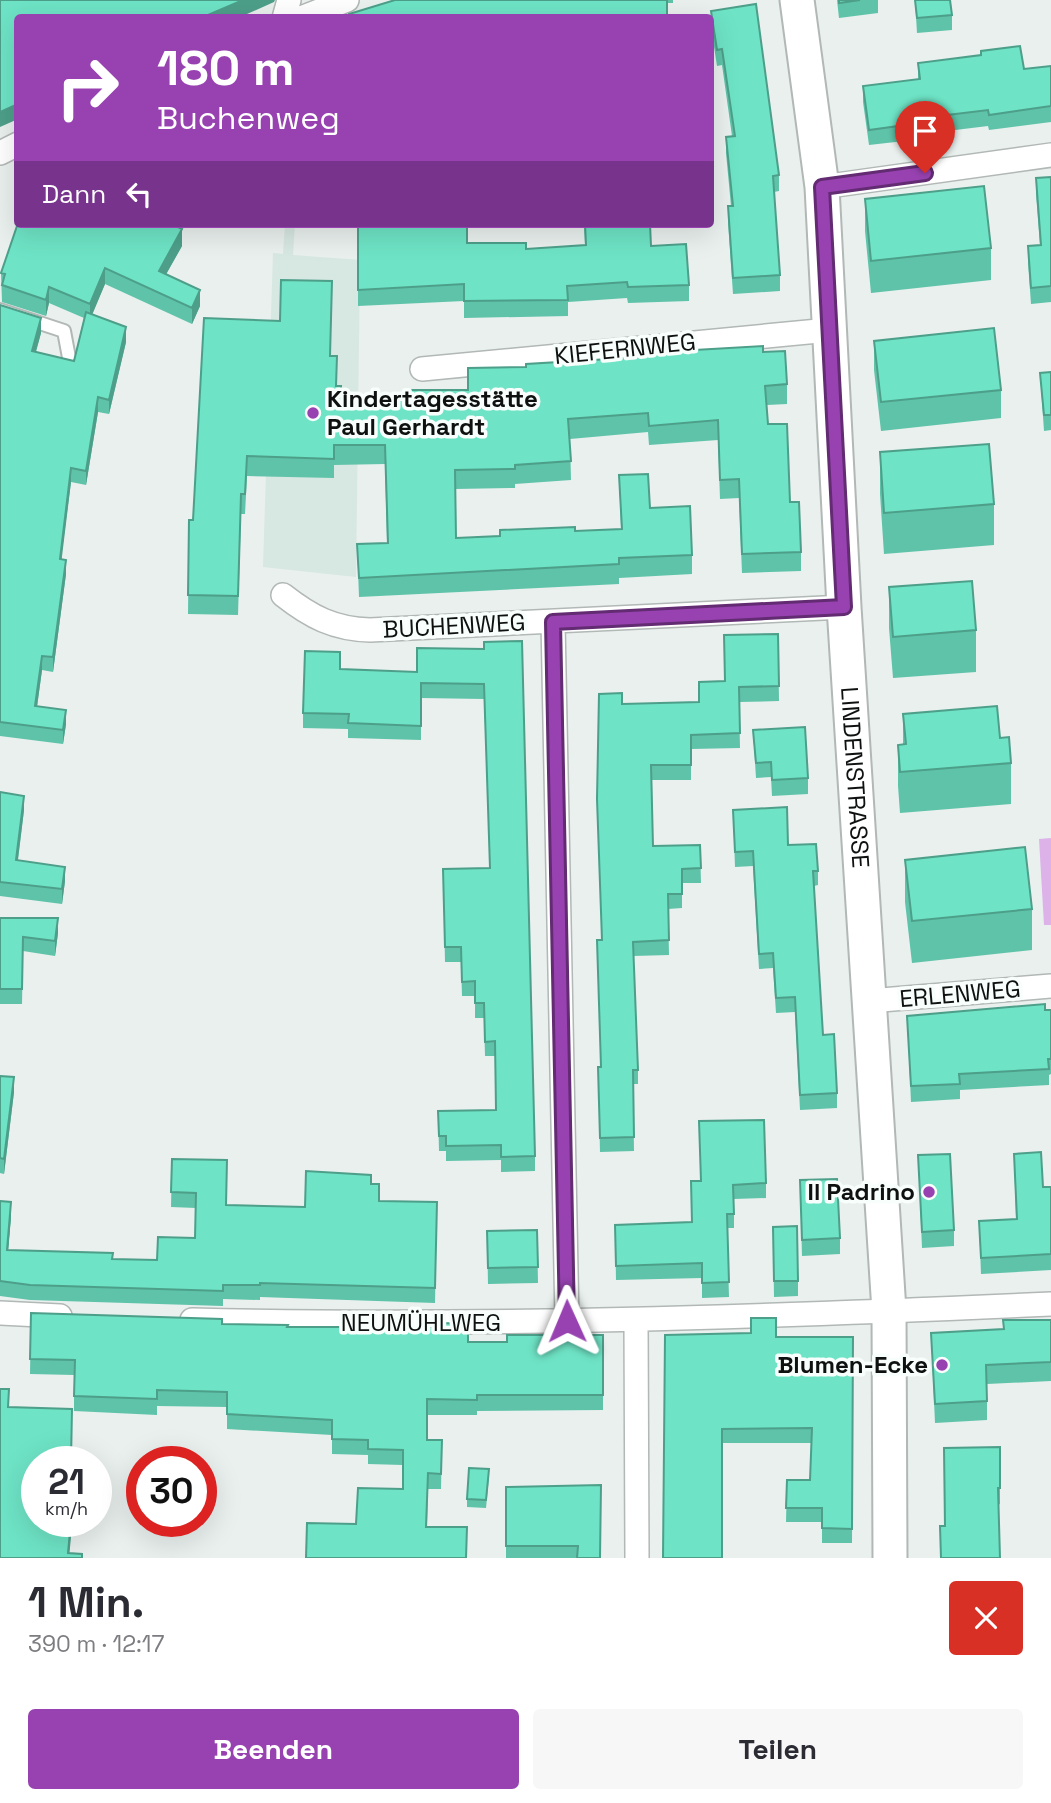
<!DOCTYPE html>
<html lang="de">
<meta charset="utf-8">
<style>
body{margin:0;font-family:"Space Grotesk",sans-serif;background:#f7f7f7;color:#2b2b33;height:100vh;display:flex;flex-direction:column;font-size:26px;white-space:nowrap}
*{box-sizing:border-box;margin:0}
p{font-size:23px;color:#7c7c81}
.icon{flex:none;width:38px;height:38px;fill:none;stroke:currentColor;stroke-width:2;stroke-linecap:round;stroke-linejoin:round}
.map{position:relative;height:1558px;overflow:hidden}
.side{display:flex;flex-direction:column;background:#fff;flex:1}
.side>*{flex:none}
.top-card{position:absolute;left:14px;top:14px;width:700px;height:214px;border-radius:7px;box-shadow:0 7px 28px #0002;background:#9742b0;color:#fff;overflow:hidden}
.speed{position:absolute;left:21px;top:1446px;display:flex;gap:14px;font-size:35px;font-weight:700;text-align:center}
.speed>*{display:grid;place-content:center;width:91px;height:91px;border-radius:50%;background:#fff;box-shadow:0 7px 28px #0002;line-height:1}
.speed small{font-size:18px;font-weight:400}
.speed .limit{border:10px solid #d22;background:#fff;color:#111}
.pin{position:absolute;display:grid;place-items:center;width:60px;height:60px;color:#fff;margin:-72px -30px;border-radius:50% 50% 50% 0;rotate:-45deg;box-shadow:0 0 7px #0007}
.pin .icon{rotate:45deg}
.me{position:absolute;width:77px;margin:-38px;rotate:359deg;stroke-linejoin:round;filter:drop-shadow(0 0 5px #0008)}
.turn{display:flex;align-items:center;gap:24px;height:147px;padding:0 28px;font-size:32px}
.turn .icon{width:91px;height:91px;stroke-width:2.5}
.turn b{display:block;font-size:49px;line-height:60px}
.then{display:flex;align-items:center;height:66px;padding:0 28px;background:#0003;gap:14px;font-size:26px}
.round{display:grid;place-items:center;flex:none;width:74px;height:74px;border-radius:7px;background:#f7f7f7}
.head{display:flex;align-items:center;justify-content:space-between;height:119px;padding:0 28px}
h1{font-size:42px;font-weight:700;line-height:52px}
.cta{display:flex;gap:14px;margin-top:auto;padding:14px 28px}
.cta a{flex:1;height:80px;border-radius:7px;background:#9742b0;color:#fff;font-size:28px;font-weight:700;line-height:80px;text-align:center}
.cta a+a{background:#f7f7f7;color:#2b2b33}
.map>svg:first-child{display:block}
.built{fill:#d7e7e2}
.green{fill:#dcb2e9}
.lines{fill:none;stroke-linecap:round;stroke-linejoin:round}
.lane-casing{stroke:#b1b8b5;stroke-width:16}
.street-casing{stroke:#b1b8b5;stroke-width:26}
.secondary-casing{stroke:#b1b8b5;stroke-width:37}
.lane{stroke:#fff;stroke-width:12}
.street{stroke:#fff;stroke-width:23}
.secondary{stroke:#fff;stroke-width:33}
.wall{fill:#5fc3a9}
.shaded-wall{fill:#4d9f8a}
.building{fill:#6ee3c5;stroke:#4d9f8a;stroke-width:2}
.route-casing{stroke:#622b72;stroke-width:18}
.route{stroke:#9742b0;stroke-width:12}
.poi-dot{fill:#9742b0;stroke:#f7fefb;stroke-width:2.5}
.labels{text-anchor:middle;stroke-width:7;stroke-linejoin:round;paint-order:stroke}
.street-label{font-size:24px;fill:#0e1110;stroke:#f7fefb}
.poi-label{font-size:24px;font-weight:bold;fill:#0e1110;stroke:#f7fefb;text-anchor:end}
</style>
<div class="map">
<svg width="1051" height="1558" viewBox="0 0 1051 1558">
<rect width="100%" height="100%" fill="#e9f0ee"/>
<path class="built" d="M 285,224 L 295,224 L 293,255 L 360,260 L 356,577 L 263,567 L 273,253 L 283,254 Z"/>
<path class="green" d="M 1051,838 L 1051,925 L 1044,925 L 1039,839 Z"/>
<g class="lines">
<defs>
<path id="lane" d="M 0,310 L 64,331 L 70,363"/>
<path id="street" d="M 284,18 L 289,0
M 301,18 L 347,0
M 0,153 L 18,144
M 822,187 L 1051,155
M 422,369 L 829,330
M 283,595 C 311,617 334,629 370,630 L 844,607
M 553,622 L 567,1321
M 869,1001 L 1051,986
M 0,1313 L 60,1316
M 192,1320 C 479,1327 765,1317 1051,1304
M 636,1321 L 637,1558"/>
<g id="secondary">
<path id="s1" d="M 797,0 L 822,187 L 844,607 L 889,1311 L 890,1558"/>
</g>
</defs>
<use href="#lane" class="lane-casing"/>
<use href="#street" class="street-casing"/>
<use href="#secondary" class="secondary-casing"/>
<use href="#lane" class="lane"/>
<use href="#street" class="street"/>
<use href="#secondary" class="secondary"/>
</g>
<path class="wall" d="M 395,0 L 673,0 L 673,3 L 667,3 Z
M 837,0 L 878,0 L 878,13 L 839,18 Z
M 915,0 L 952,15 L 952,30 L 917,33 Z
M 711,11 L 779,175 L 779,191 L 774,192 L 780,275 L 780,291 L 733,294 L 728,222 L 728,206 L 731,206 L 726,153 L 726,137 L 732,136 L 722,65 L 717,66 L 711,27 Z
M 918,63 L 1024,69 L 1051,66 L 1051,122 L 989,130 L 988,126 L 947,131 L 913,135 L 913,140 L 869,145 L 863,102 L 863,86 L 918,79 Z
M 1051,177 L 1051,302 L 1031,304 L 1028,262 L 1028,246 L 1040,245 L 1036,194 L 1036,178 Z
M 865,199 L 991,248 L 991,280 L 871,293 L 865,231 Z
M 584,224 L 650,224 L 651,246 L 689,285 L 689,301 L 628,303 L 627,298 L 568,302 L 568,316 L 464,318 L 464,301 L 358,306 L 358,290 L 467,243 L 526,249 L 585,245 Z
M 182,246 L 166,274 L 200,306 L 192,324 L 105,284 L 92,314 L 126,342 L 109,414 L 98,412 L 86,485 L 71,482 L 61,559 L 66,574 L 53,672 L 42,670 L 37,707 L 66,724 L 63,744 L 0,736 L 0,305 L 41,333 L 36,352 L 74,361 L 84,318 L 49,303 L 46,316 L 2,302 L 1,273 Z
M 332,301 L 330,356 L 336,386 L 341,396 L 404,396 L 468,390 L 526,367 L 763,352 L 787,384 L 787,404 L 767,405 L 768,424 L 790,502 L 801,552 L 801,571 L 742,573 L 739,498 L 720,499 L 718,440 L 649,445 L 648,432 L 570,439 L 571,480 L 515,484 L 515,488 L 455,489 L 456,538 L 621,529 L 619,475 L 692,555 L 692,574 L 619,578 L 619,584 L 359,597 L 357,544 L 387,543 L 385,464 L 334,465 L 334,478 L 247,476 L 245,514 L 241,514 L 238,615 L 188,614 L 189,520 L 193,520 L 280,321 Z
M 874,341 L 1001,390 L 1001,418 L 881,431 L 874,370 Z
M 1051,372 L 1051,430 L 1044,431 L 1040,373 Z
M 880,452 L 994,504 L 994,545 L 884,554 L 880,494 Z
M 889,587 L 976,630 L 976,672 L 893,678 L 889,628 Z
M 778,634 L 779,701 L 739,702 L 740,748 L 691,749 L 691,780 L 652,780 L 653,846 L 700,845 L 701,883 L 682,883 L 682,908 L 668,909 L 669,955 L 633,956 L 638,1070 L 638,1084 L 633,1084 L 634,1151 L 600,1152 L 598,1067 L 600,1067 L 601,940 L 622,704 L 699,702 Z
M 484,649 L 535,1156 L 535,1171 L 501,1172 L 501,1160 L 446,1161 L 446,1151 L 439,1151 L 438,1111 L 496,1110 L 495,1056 L 485,1056 L 484,1018 L 475,1018 L 475,996 L 462,996 L 461,962 L 445,962 L 443,869 L 490,868 L 484,699 L 421,698 L 421,740 L 348,738 L 348,729 L 303,728 L 303,713 L 340,669 L 417,672 Z
M 903,714 L 1000,738 L 1011,763 L 1011,804 L 900,813 L 898,786 L 898,745 L 903,744 Z
M 753,730 L 808,778 L 808,794 L 772,796 L 771,777 L 756,778 Z
M 0,792 L 24,810 L 18,860 L 65,881 L 62,904 L 0,896 Z
M 733,810 L 788,845 L 818,871 L 818,885 L 814,886 L 823,1035 L 837,1093 L 837,1108 L 800,1110 L 795,1012 L 776,1013 L 773,968 L 759,969 L 753,866 L 735,867 Z
M 905,860 L 1032,909 L 1032,950 L 912,963 L 905,902 Z
M 0,918 L 58,933 L 55,956 L 23,951 L 22,1004 L 0,1004 Z
M 1051,1010 L 1051,1074 L 1049,1075 L 1049,1085 L 960,1090 L 960,1099 L 911,1102 L 907,1016 Z
M 0,1076 L 14,1092 L 4,1174 L 0,1173 Z
M 1014,1154 L 1043,1187 L 1051,1187 L 1051,1270 L 981,1274 L 979,1221 L 1016,1219 Z
M 918,1155 L 954,1230 L 954,1246 L 922,1248 Z
M 172,1159 L 226,1205 L 305,1207 L 371,1184 L 379,1201 L 437,1202 L 435,1303 L 260,1297 L 260,1300 L 223,1299 L 223,1306 L 30,1300 L 0,1296 L 0,1201 L 11,1217 L 8,1250 L 113,1259 L 157,1260 L 195,1238 L 196,1208 L 171,1207 Z
M 800,1180 L 840,1238 L 840,1254 L 802,1256 Z
M 691,1181 L 766,1183 L 766,1198 L 734,1199 L 734,1228 L 727,1228 L 729,1297 L 702,1298 L 702,1278 L 616,1280 L 615,1225 L 692,1222 Z
M 773,1227 L 798,1281 L 798,1296 L 774,1297 Z
M 537,1230 L 538,1283 L 488,1284 L 487,1231 Z
M 31,1313 L 222,1324 L 287,1327 L 468,1342 L 507,1342 L 603,1335 L 603,1410 L 477,1411 L 477,1415 L 427,1415 L 427,1440 L 442,1440 L 441,1489 L 428,1489 L 427,1527 L 466,1558 L 356,1524 L 403,1489 L 403,1465 L 368,1464 L 368,1455 L 332,1454 L 332,1435 L 227,1429 L 227,1407 L 157,1406 L 157,1415 L 74,1411 L 74,1375 L 30,1374 Z
M 1051,1320 L 1051,1381 L 987,1384 L 987,1420 L 935,1423 L 931,1333 L 1003,1329 Z
M 665,1335 L 853,1337 L 852,1543 L 822,1543 L 822,1522 L 786,1522 L 787,1480 L 810,1480 L 812,1443 L 722,1443 Z
M 1000,1447 L 1000,1504 L 945,1526 Z
M 489,1477 L 486,1508 L 467,1507 L 467,1499 Z
M 506,1487 L 601,1558 L 506,1558 Z"/>
<path class="shaded-wall" d="M 243,0 L 275,0 L 274,2 L 238,18 L 201,18 Z
M 18,104 L 18,119 L 0,127 L 0,112 Z
M 182,229 L 182,246 L 159,287 L 159,271 Z
M 105,268 L 105,284 L 90,320 L 90,304 Z
M 49,287 L 49,303 L 46,316 L 46,300 Z
M 200,290 L 200,306 L 192,324 L 192,308 Z
M 41,318 L 41,333 L 32,365 L 32,351 Z
M 126,327 L 126,342 L 109,414 L 109,400 Z
M 98,397 L 98,412 L 86,485 L 86,471 Z
M 71,468 L 71,482 L 60,573 L 60,559 Z
M 66,560 L 66,574 L 53,672 L 53,657 Z
M 42,656 L 42,670 L 35,721 L 35,706 Z
M 66,710 L 66,724 L 63,744 L 63,730 Z
M 24,796 L 24,810 L 16,874 L 16,860 Z
M 65,867 L 65,881 L 62,904 L 62,889 Z
M 58,918 L 58,933 L 55,956 L 55,941 Z
M 14,1077 L 14,1092 L 4,1174 L 4,1159 Z
M 11,1202 L 11,1217 L 7,1265 L 7,1250 Z
M 71,1521 L 72,1521 L 72,1526 L 69,1558 L 68,1558 Z"/>
<path class="building" d="M 0,0 L 243,0 L 201,18 L 18,18 L 18,104 L 0,112 Z
M 395,0 L 667,0 L 667,18 L 349,18 L 349,14 Z
M 839,0 L 860,0 L 839,3 Z
M 915,0 L 950,0 L 952,15 L 917,18 Z
M 756,4 L 779,175 L 773,176 L 780,275 L 733,278 L 728,206 L 733,206 L 726,137 L 735,136 L 722,49 L 717,50 L 711,11 Z
M 1020,46 L 1024,69 L 1051,66 L 1051,106 L 989,115 L 988,110 L 947,115 L 912,119 L 913,124 L 869,130 L 863,86 L 920,79 L 918,63 L 981,55 L 981,51 Z
M 1051,177 L 1051,286 L 1031,288 L 1028,246 L 1041,245 L 1036,178 Z
M 984,186 L 991,248 L 871,261 L 865,199 Z
M 18,223 L 172,224 L 182,229 L 159,271 L 200,290 L 192,308 L 105,268 L 90,304 L 49,287 L 46,300 L 2,285 L 5,274 L 1,273 Z
M 433,224 L 467,224 L 467,243 L 526,243 L 526,249 L 586,245 L 585,224 L 650,224 L 651,246 L 686,244 L 689,285 L 628,287 L 627,282 L 567,286 L 568,300 L 464,301 L 464,284 L 358,290 L 358,227 Z
M 281,280 L 332,281 L 330,356 L 337,356 L 336,386 L 341,386 L 341,396 L 404,396 L 404,390 L 468,390 L 468,368 L 526,367 L 526,364 L 643,357 L 643,353 L 763,346 L 763,352 L 785,351 L 787,384 L 765,386 L 768,424 L 787,424 L 790,502 L 799,502 L 801,552 L 742,554 L 739,479 L 720,480 L 718,420 L 649,426 L 648,413 L 568,419 L 571,461 L 515,465 L 515,469 L 455,470 L 456,538 L 500,536 L 500,530 L 575,527 L 575,531 L 622,529 L 619,475 L 648,474 L 650,508 L 690,506 L 692,555 L 619,558 L 619,564 L 359,578 L 357,544 L 388,543 L 385,445 L 334,445 L 334,459 L 247,456 L 245,494 L 241,494 L 238,596 L 188,595 L 189,520 L 193,520 L 204,318 L 280,321 Z
M 0,305 L 41,318 L 32,351 L 74,361 L 86,312 L 126,327 L 109,400 L 98,397 L 86,471 L 71,468 L 60,559 L 66,560 L 53,657 L 42,656 L 35,706 L 66,710 L 63,730 L 0,722 Z
M 994,328 L 1001,390 L 881,402 L 874,341 Z
M 1051,372 L 1051,415 L 1044,415 L 1040,373 Z
M 989,444 L 994,504 L 884,513 L 880,452 Z
M 972,581 L 976,630 L 893,637 L 889,587 Z
M 778,634 L 779,686 L 739,687 L 740,733 L 691,735 L 691,765 L 651,765 L 653,846 L 700,845 L 701,868 L 682,869 L 682,894 L 668,894 L 669,940 L 633,942 L 638,1070 L 633,1070 L 634,1137 L 600,1138 L 598,1067 L 601,1067 L 597,940 L 602,940 L 597,799 L 599,694 L 622,693 L 622,704 L 699,702 L 699,682 L 725,681 L 724,635 Z
M 522,641 L 535,1156 L 501,1157 L 501,1145 L 446,1146 L 446,1136 L 439,1136 L 438,1111 L 496,1110 L 495,1041 L 485,1042 L 484,1003 L 475,1003 L 475,981 L 462,982 L 461,947 L 445,947 L 443,869 L 490,868 L 484,684 L 421,683 L 421,726 L 348,723 L 349,714 L 303,713 L 305,651 L 340,652 L 340,669 L 417,672 L 417,648 L 484,649 L 484,642 Z
M 997,706 L 1000,738 L 1009,737 L 1011,763 L 900,772 L 898,745 L 906,744 L 903,714 Z
M 805,727 L 808,778 L 772,780 L 771,762 L 756,763 L 753,730 Z
M 0,792 L 24,796 L 16,860 L 65,867 L 62,889 L 0,882 Z
M 787,807 L 788,845 L 816,844 L 818,871 L 813,871 L 823,1035 L 834,1034 L 837,1093 L 800,1095 L 795,997 L 776,998 L 773,953 L 759,954 L 753,851 L 735,852 L 733,810 Z
M 1025,847 L 1032,909 L 912,921 L 905,860 Z
M 0,918 L 58,918 L 55,941 L 23,937 L 22,989 L 0,989 Z
M 1045,1004 L 1045,1010 L 1051,1010 L 1051,1059 L 1048,1059 L 1049,1069 L 959,1074 L 960,1084 L 911,1086 L 907,1016 Z
M 0,1076 L 14,1077 L 4,1159 L 0,1158 Z
M 764,1120 L 766,1183 L 733,1185 L 734,1214 L 727,1214 L 729,1282 L 702,1283 L 702,1263 L 616,1266 L 615,1225 L 692,1222 L 691,1181 L 701,1181 L 699,1121 Z
M 1041,1152 L 1043,1187 L 1051,1187 L 1051,1254 L 981,1258 L 979,1221 L 1017,1219 L 1014,1154 Z
M 950,1154 L 954,1230 L 922,1232 L 918,1155 Z
M 172,1159 L 227,1160 L 226,1205 L 305,1207 L 306,1171 L 371,1175 L 371,1184 L 379,1184 L 379,1201 L 437,1202 L 435,1288 L 260,1283 L 260,1285 L 223,1285 L 223,1291 L 30,1285 L 0,1281 L 0,1201 L 11,1202 L 7,1250 L 113,1253 L 112,1259 L 157,1260 L 158,1237 L 195,1238 L 196,1193 L 171,1192 Z
M 837,1179 L 840,1238 L 802,1240 L 800,1180 Z
M 797,1226 L 798,1281 L 774,1281 L 773,1227 Z
M 537,1230 L 538,1267 L 488,1268 L 487,1231 Z
M 31,1313 L 222,1319 L 222,1324 L 288,1325 L 287,1327 L 443,1327 L 443,1323 L 468,1324 L 468,1342 L 507,1342 L 507,1335 L 603,1335 L 603,1395 L 477,1395 L 477,1400 L 427,1399 L 427,1440 L 442,1440 L 441,1474 L 428,1473 L 426,1527 L 467,1527 L 466,1558 L 306,1558 L 307,1523 L 356,1524 L 358,1488 L 403,1489 L 403,1450 L 368,1449 L 368,1440 L 332,1439 L 332,1420 L 227,1414 L 227,1392 L 157,1390 L 157,1399 L 74,1396 L 75,1360 L 30,1359 Z
M 751,1318 L 776,1318 L 776,1337 L 853,1337 L 852,1529 L 822,1528 L 822,1508 L 786,1508 L 787,1480 L 810,1480 L 812,1428 L 722,1429 L 722,1558 L 663,1558 L 665,1335 L 751,1333 Z
M 1003,1320 L 1051,1320 L 1051,1362 L 986,1365 L 987,1401 L 935,1404 L 931,1333 L 1004,1329 Z
M 0,1389 L 9,1389 L 8,1407 L 72,1409 L 71,1461 L 37,1461 L 37,1521 L 71,1521 L 68,1553 L 82,1554 L 82,1558 L 0,1558 Z
M 1000,1447 L 1000,1488 L 998,1488 L 1000,1558 L 941,1558 L 940,1526 L 945,1526 L 944,1448 Z
M 469,1468 L 489,1469 L 486,1500 L 467,1499 Z
M 601,1485 L 600,1558 L 577,1558 L 578,1546 L 506,1546 L 506,1487 Z"/>
<g class="lines">
<defs>
<path id="route" d="M 567,1321 L 553,622 L 844,607 L 822,187 L 925,173"/>
</defs>
<use href="#route" class="route-casing"/>
<use href="#route" class="route"/>
</g>
<g class="poi-dot">
<circle cx="313" cy="413" r="7"/>
<circle cx="929" cy="1192" r="7"/>
<circle cx="942" cy="1365" r="7"/>
</g>
<g class="labels">
<g class="street-label">
<text transform="translate(625 349) rotate(-6)" y="8">KIEFERNWEG</text>
<text transform="translate(454 626) rotate(-3)" y="8">BUCHENWEG</text>
<text dy="8" stroke="none"><textPath href="#s1" startOffset="780">LINDENSTRASSE</textPath></text>
<text transform="translate(960 994) rotate(-5)" y="8">ERLENWEG</text>
<text x="421" y="1331">NEUMÜHLWEG</text>
</g>
<g class="poi-label">
<text x="327" y="407" text-anchor="start">Kindertagesstätte<tspan x="327" dy="28">Paul Gerhardt</tspan></text>
<text x="915" y="1200">Il Padrino</text>
<text x="928" y="1373">Blumen-Ecke</text>
</g>
</g>
</svg>
<div class="speed"><div>21<small>km/h</small></div><div class="limit">30</div></div>
<div class="pin" style="left:925px;top:173px;background:#d93025"><svg class="icon" aria-label="arrive" viewBox="0 0 24 24"><path d="M6 21V4h12l-3 4 3 4H6"/></svg></div>
<svg class="me" style="left:567px;top:1321px" viewBox="-20 -20 40 40"><path d="M0-17L14 15 0 8-14 15z" fill="#9742b0" stroke="#fff" stroke-width="4"/></svg>
<div class="top-card">
<div class="turn"><svg class="icon" aria-label="right" viewBox="0 0 24 24"><path d="M7 20v-9h11M14 6l5 5-5 5"/></svg><div><b>180 m</b>Buchenweg</div></div>
<div class="then">Dann<svg class="icon" aria-label="left" viewBox="0 0 24 24"><path d="M17 20v-9H6M10 6l-5 5 5 5"/></svg></div>
</div>
</div>
<section class="side">
<div class="head"><div><h1>1 Min.</h1><p>390 m · 12:17</p></div><a class="round" style="background:#d93025;color:#fff"><svg class="icon" aria-label="close" viewBox="0 0 24 24"><path d="M6 6l12 12M18 6L6 18"/></svg></a></div>
<div class="cta"><a>Beenden</a><a>Teilen</a></div>
</section>
